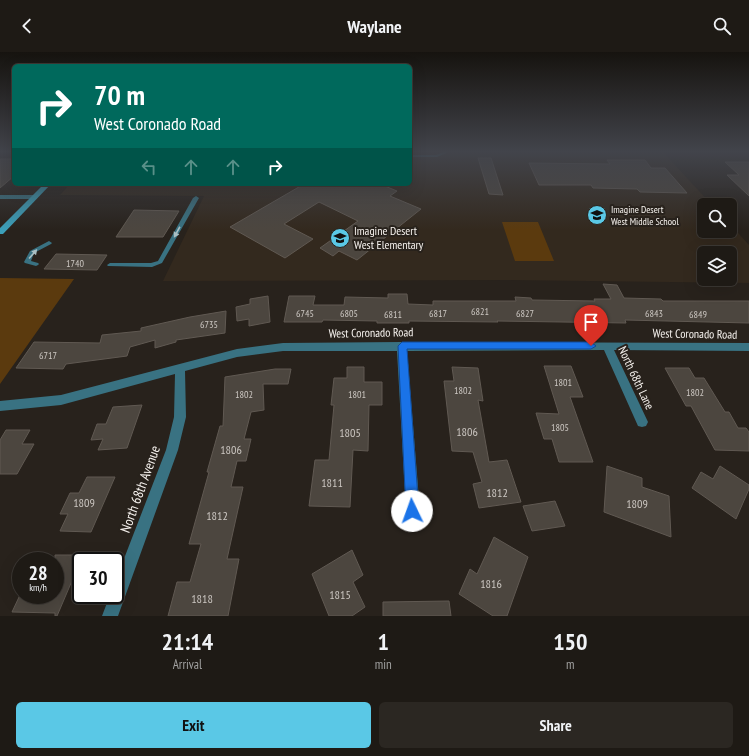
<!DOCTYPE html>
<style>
body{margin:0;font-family:"PT Sans Narrow",sans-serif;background:#2b2722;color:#f1f3f6;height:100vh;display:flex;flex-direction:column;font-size:15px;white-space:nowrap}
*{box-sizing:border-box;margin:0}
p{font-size:13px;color:#a1a1a0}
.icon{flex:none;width:22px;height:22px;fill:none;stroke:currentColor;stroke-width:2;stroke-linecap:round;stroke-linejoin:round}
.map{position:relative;height:564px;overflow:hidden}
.side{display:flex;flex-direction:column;background:#1e1a15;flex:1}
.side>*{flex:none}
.banner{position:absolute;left:12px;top:12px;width:400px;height:122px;border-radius:6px;box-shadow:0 4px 16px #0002,0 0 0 1px #3c3834;background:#00695c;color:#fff;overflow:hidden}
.controls{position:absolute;left:697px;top:146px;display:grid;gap:8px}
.controls a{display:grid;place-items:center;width:40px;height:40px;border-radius:6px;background:#1e1a15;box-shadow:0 4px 16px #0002,0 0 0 1px #3c3834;font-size:20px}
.speed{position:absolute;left:12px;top:500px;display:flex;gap:8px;font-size:20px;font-weight:700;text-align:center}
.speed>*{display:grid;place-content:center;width:52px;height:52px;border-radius:50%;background:#1e1a15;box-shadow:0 4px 16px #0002,0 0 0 1px #3c3834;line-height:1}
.speed small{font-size:10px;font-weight:400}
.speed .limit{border:2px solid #111;border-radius:6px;background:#fff;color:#111}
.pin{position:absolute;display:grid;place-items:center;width:34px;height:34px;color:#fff;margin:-41px -17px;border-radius:50% 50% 50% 0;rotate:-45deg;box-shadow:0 0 4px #0007}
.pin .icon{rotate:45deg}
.me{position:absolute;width:44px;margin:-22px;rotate:357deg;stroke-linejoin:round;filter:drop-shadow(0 0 3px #0008)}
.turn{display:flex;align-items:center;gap:14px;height:84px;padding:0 16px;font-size:18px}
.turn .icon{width:52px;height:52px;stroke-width:2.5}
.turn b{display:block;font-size:28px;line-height:34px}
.lanes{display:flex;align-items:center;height:38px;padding:0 16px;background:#0003;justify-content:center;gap:20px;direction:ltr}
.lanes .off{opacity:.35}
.eta{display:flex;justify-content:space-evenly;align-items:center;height:68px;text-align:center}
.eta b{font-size:24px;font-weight:800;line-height:28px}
.action{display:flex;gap:8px;margin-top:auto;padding:8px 16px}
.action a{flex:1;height:46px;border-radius:6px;background:#5ac8e6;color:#111;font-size:16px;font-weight:800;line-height:46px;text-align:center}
.action a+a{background:#2b2722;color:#f1f3f6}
header{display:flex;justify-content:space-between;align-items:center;height:52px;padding:0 16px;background:#1e1a15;font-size:18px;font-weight:800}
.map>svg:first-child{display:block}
.built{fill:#33291e;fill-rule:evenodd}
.green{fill:#5b3a0e}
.building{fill:#4c463f;stroke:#605952}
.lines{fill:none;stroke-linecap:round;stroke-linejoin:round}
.lane{fill:#397282;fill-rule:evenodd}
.street{fill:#397282;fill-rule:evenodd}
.secondary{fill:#3c9fb9;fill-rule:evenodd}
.oneway{fill:#aabfc3}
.route{fill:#1a73e8;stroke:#114b97}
.labels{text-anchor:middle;stroke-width:4;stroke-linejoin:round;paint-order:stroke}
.far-poi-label{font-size:10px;fill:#f6f2ee;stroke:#28221c;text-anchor:start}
.number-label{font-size:10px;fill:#ccc7c2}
.poi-label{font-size:12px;fill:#f6f2ee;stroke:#28221c;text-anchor:start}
.street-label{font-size:12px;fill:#f6f2ee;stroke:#28221c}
.near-number-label{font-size:12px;fill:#ccc7c2}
.near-street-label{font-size:14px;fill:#f6f2ee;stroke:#28221c}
</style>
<header><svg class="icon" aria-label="back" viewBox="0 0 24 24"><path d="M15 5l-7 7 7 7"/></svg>Waylane<svg class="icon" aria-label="search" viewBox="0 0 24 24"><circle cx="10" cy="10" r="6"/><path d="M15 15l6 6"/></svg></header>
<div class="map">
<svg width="749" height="564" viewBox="0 0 749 564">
<rect width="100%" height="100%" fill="#28221c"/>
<path class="built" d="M 410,99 L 662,99 L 712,153 L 704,153 L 704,179 L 730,179 L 730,172 L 749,193 L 749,231 L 509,228 L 163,229 L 204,144 L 60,143 L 70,132 L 410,132 ZM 704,201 L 730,201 L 730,227 L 704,227 Z"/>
<path class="green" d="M 502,170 L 538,170 L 554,209 L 515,209 Z
M 0,226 L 74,227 L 0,332 Z"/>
<path class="building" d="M 478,106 L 491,106 L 503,143 L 489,142 Z
M 0,107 L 14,107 L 14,124 L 0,136 Z
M 607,108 L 645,108 L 651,116 L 665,116 L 687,141 L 640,140 L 637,137 L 593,136 L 591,133 L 539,133 L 529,111 L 610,112 Z
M 725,110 L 749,110 L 749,144 L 727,123 L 739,123 Z
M 304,132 L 380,132 L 397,139 L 390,144 L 421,157 L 357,208 L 339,199 L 333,204 L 320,196 L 358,169 L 319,150 L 284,172 L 313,187 L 285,206 L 230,175 Z
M 134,158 L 179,159 L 163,185 L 116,185 Z
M 56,202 L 107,203 L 97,218 L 44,217 Z
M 603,232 L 617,233 L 624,246 L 661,247 L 663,249 L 749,249 L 749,271 L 625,268 L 626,271 L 497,269 L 498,270 L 409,269 L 409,271 L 377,271 L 377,269 L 323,268 L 322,270 L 284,270 L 289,244 L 315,244 L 313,253 L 344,253 L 345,245 L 388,246 L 388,242 L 407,242 L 408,252 L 433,253 L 433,249 L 516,249 L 515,245 L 531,246 L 532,248 L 595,249 L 594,247 L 611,247 Z
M 268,244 L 270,270 L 249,274 L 249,267 L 237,269 L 236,255 L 250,252 L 250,247 Z
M 226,259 L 225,281 L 176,288 L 176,290 L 155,296 L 155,288 L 130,295 L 127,304 L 66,312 L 63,317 L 16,316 L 34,290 L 100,291 L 102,283 L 141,279 L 141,276 L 190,265 Z
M 544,314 L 571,314 L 583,345 L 570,345 L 593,410 L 559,410 L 552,387 L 544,387 L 536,361 L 559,362 Z
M 347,315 L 364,315 L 364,330 L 382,330 L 382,353 L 369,353 L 368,399 L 353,398 L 350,455 L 309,454 L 315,408 L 329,408 L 334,353 L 331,353 L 334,326 L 347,326 Z
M 452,315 L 478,316 L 483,349 L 478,348 L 489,410 L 507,408 L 521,450 L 479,456 L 473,432 L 482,430 L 473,400 L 452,399 L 444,329 L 454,329 Z
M 665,316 L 689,316 L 695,326 L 704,326 L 725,360 L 729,360 L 738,376 L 746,376 L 749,380 L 749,399 L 715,398 L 691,354 L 686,354 Z
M 275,317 L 291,317 L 288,332 L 263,332 L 264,358 L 251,360 L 244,387 L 251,387 L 246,409 L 237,409 L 231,435 L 243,435 L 227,507 L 239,507 L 228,564 L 168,564 L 177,530 L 190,530 L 201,492 L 189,492 L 209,420 L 207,420 L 220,374 L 223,374 L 225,325 Z
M 142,353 L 127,396 L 98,398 L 103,387 L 91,388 L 97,372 L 106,372 L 113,355 Z
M 6,378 L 30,378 L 22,392 L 34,392 L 17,422 L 0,422 L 0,388 Z
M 607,414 L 642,426 L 642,435 L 669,444 L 671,485 L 604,460 Z
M 720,414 L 749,433 L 749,437 L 736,467 L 692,436 L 701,420 L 713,427 Z
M 87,425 L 115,425 L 91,480 L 60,479 L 68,462 L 60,462 L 70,441 L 79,441 Z
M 555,449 L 565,474 L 532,479 L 523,454 Z
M 494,485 L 528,505 L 507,564 L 493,564 L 459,542 L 470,517 L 477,522 Z
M 352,498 L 363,523 L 353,530 L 365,555 L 352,564 L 329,564 L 312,522 Z
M 55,503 L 83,503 L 57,564 L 55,564 L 55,561 L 12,560 L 20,543 L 55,543 Z
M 449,549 L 451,564 L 383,564 L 383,550 Z"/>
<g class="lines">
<path class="lane" d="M 446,99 L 451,99 L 437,105 L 410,105 L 410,103 L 436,103 Z
M 0,143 L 35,143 L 38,145 L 35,147 L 0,147 Z
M 196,144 L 199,146 L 162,211 L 152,215 L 108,214 L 107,213 L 110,211 L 151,211 L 158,209 L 193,146 Z
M 49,189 L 52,191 L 51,192 L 34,201 L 31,209 L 38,211 L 39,212 L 38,213 L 36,214 L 25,211 L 24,210 L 30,199 Z"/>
<path class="street" d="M 402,290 L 749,291 L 749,299 L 614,298 L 648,370 L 646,374 L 642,375 L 638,374 L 604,298 L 407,299 L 420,459 L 418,464 L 413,466 L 408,464 L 406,459 L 397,299 L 283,299 L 237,305 L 185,319 L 186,365 L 178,398 L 118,564 L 102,564 L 110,543 L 115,543 L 115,530 L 166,398 L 174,365 L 175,322 L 61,353 L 0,359 L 0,349 L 61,343 L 237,297 L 283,291 Z"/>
<path class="secondary" d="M 44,132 L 51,132 L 3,182 L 0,182 L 0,176 Z"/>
</g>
<defs><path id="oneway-solid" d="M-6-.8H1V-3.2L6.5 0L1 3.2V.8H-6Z"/></defs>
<g class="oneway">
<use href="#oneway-solid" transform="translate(177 180) rotate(119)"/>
<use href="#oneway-solid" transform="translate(33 202) rotate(-49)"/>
</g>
<linearGradient id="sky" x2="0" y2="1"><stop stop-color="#16130f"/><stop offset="0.56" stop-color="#42444b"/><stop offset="1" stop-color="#42444b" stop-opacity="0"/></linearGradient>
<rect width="749" height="178" fill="url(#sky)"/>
<path class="route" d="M 402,290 L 591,290 L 596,294 L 591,297 L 407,297 L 419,459 L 417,463 L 412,465 L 408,463 L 406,459 L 398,294 Z"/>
<defs>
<symbol id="school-disc" viewBox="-11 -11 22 22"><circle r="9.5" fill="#5ac8e6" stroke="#28221c"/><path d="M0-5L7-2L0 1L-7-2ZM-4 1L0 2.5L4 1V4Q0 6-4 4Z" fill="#111"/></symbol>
</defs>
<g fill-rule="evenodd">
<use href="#school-disc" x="586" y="152" width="22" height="22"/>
<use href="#school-disc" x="329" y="175" width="22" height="22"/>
</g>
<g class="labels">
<g class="far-poi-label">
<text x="611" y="161">Imagine Desert<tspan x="611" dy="12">West Middle School</tspan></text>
</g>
<g class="number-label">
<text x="75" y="215">1740</text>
<text x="480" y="263">6821</text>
<text x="305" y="265">6745</text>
<text x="349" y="265">6805</text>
<text x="438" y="265">6817</text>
<text x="525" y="265">6827</text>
<text x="654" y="265">6843</text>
<text x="393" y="266">6811</text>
<text x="698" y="266">6849</text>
<text x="209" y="276">6735</text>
<text x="48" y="307">6717</text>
<text x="563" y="334">1801</text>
<text x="463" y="342">1802</text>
<text x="695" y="344">1802</text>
<text x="244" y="346">1802</text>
<text x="357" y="346">1801</text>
<text x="560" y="379">1805</text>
</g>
<g class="poi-label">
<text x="354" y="183">Imagine Desert<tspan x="354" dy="14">West Elementary</tspan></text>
</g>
<g class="street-label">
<text transform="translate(371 281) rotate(-1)" y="4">West Coronado Road</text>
<text transform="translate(695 282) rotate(1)" y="4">West Coronado Road</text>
<text transform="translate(636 326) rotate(65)" y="4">North 68th Lane</text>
</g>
<g class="near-number-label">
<text x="467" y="384">1806</text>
<text x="350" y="385">1805</text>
<text x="231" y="402">1806</text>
<text x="332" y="435">1811</text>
<text x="497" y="445">1812</text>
<text x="84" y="455">1809</text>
<text x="637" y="456">1809</text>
<text x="217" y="468">1812</text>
<text x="491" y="536">1816</text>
<text x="340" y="547">1815</text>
<text x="202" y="551">1818</text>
</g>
<g class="near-street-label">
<text transform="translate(140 437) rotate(-70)" y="5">North 68th Avenue</text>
</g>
</g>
</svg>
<div class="controls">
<a><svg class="icon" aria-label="search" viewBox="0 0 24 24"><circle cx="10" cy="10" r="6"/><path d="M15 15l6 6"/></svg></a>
<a><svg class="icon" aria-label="layers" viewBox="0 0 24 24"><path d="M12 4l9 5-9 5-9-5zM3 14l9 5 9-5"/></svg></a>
</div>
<div class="speed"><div>28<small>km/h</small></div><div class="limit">30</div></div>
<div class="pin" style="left:591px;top:294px;background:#d93025"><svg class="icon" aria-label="arrive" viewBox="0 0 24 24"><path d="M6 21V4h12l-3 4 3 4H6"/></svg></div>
<svg class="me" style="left:412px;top:459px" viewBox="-20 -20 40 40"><circle r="19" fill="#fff"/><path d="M0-13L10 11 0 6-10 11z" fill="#1a73e8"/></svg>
<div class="banner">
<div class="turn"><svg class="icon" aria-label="right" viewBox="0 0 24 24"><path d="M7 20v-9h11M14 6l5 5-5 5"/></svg><div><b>70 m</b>West Coronado Road</div></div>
<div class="lanes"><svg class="icon off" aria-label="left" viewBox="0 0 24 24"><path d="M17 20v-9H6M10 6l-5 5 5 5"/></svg><svg class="icon off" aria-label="ahead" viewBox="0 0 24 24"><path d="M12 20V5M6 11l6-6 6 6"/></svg><svg class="icon off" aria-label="ahead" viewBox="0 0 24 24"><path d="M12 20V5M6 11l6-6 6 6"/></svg><svg class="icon" aria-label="right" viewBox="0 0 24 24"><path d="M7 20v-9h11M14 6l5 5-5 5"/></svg></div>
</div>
</div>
<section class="side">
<div class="eta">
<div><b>21:14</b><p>Arrival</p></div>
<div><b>1</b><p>min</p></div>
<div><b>150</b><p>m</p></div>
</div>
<div class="action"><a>Exit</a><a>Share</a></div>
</section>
